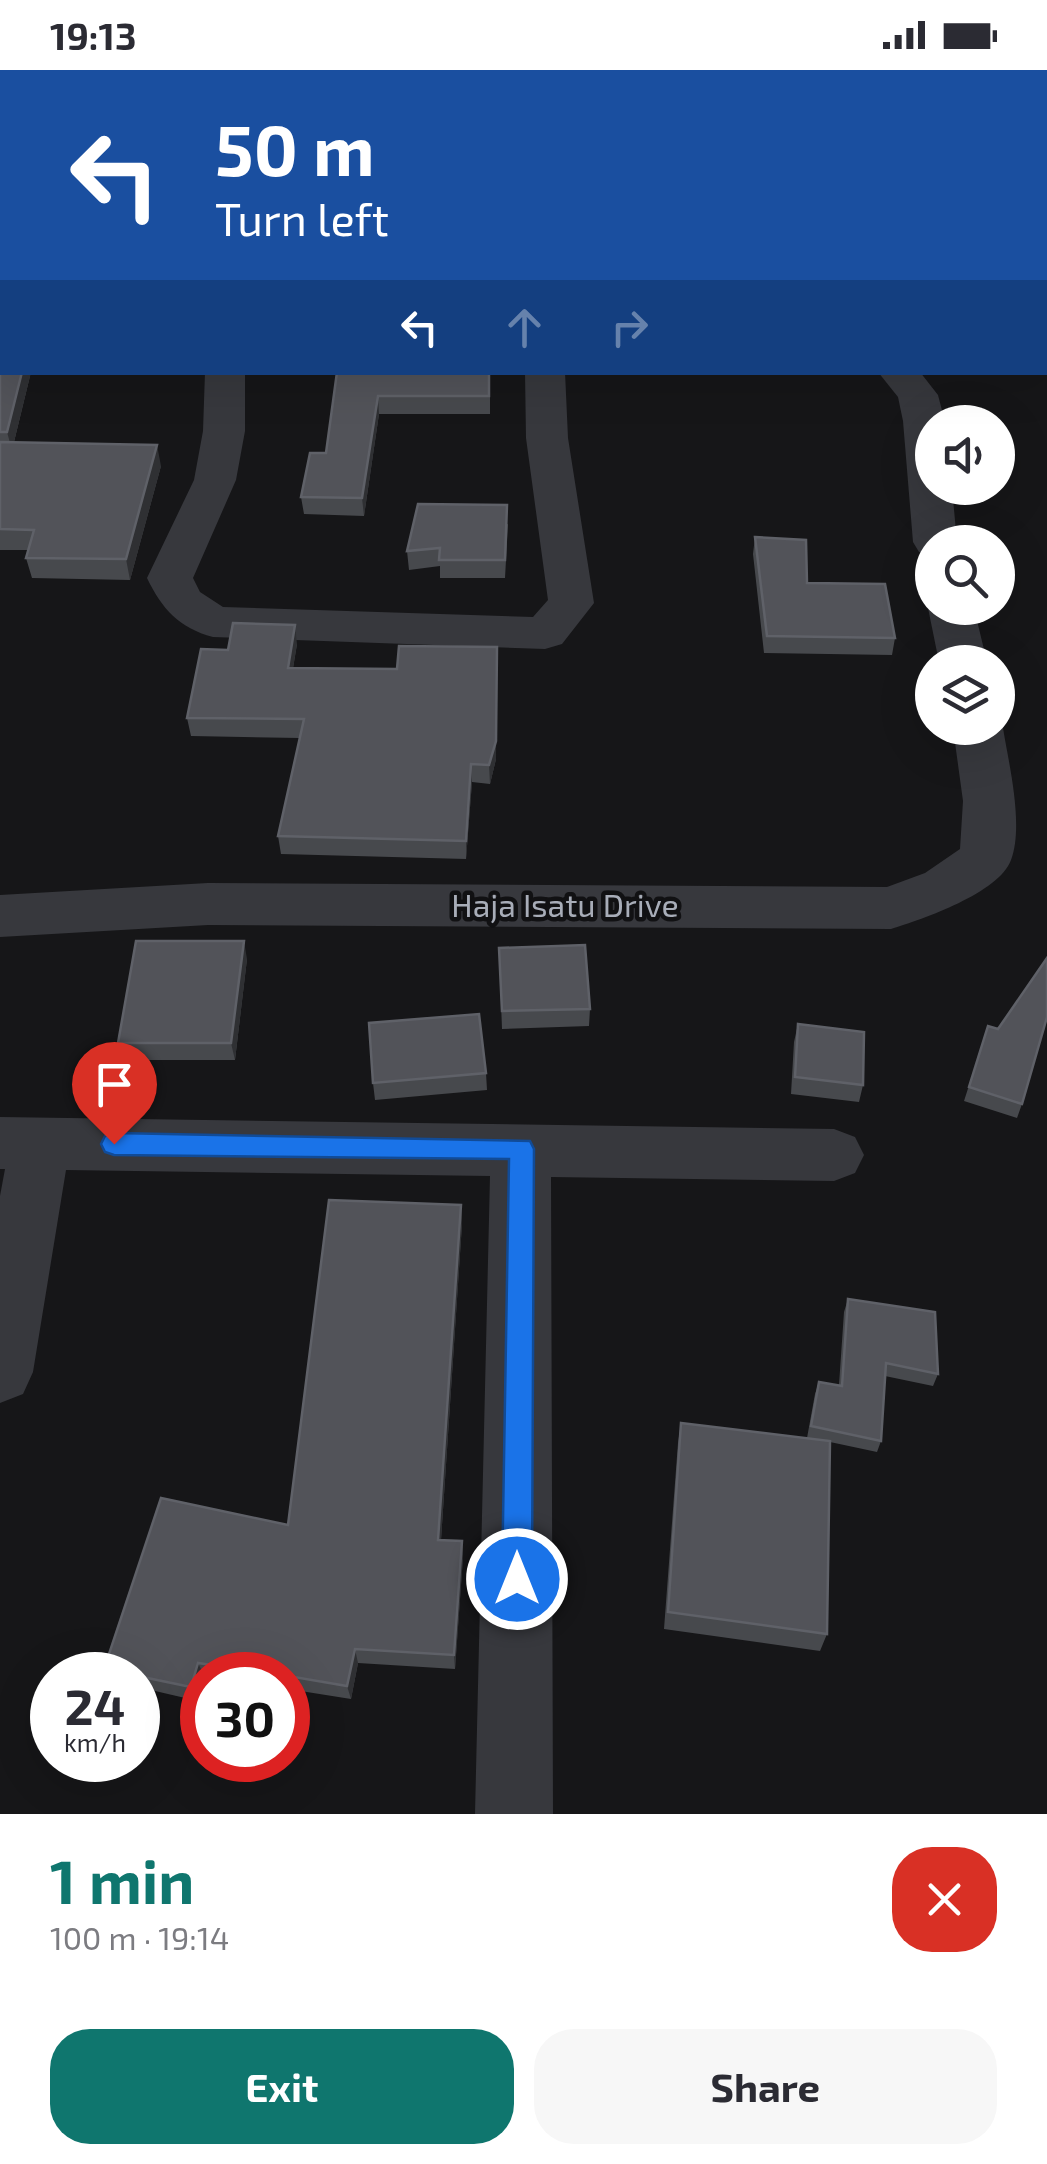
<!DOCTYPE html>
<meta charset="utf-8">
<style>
body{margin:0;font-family:"Exo 2",sans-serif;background:#f7f7f7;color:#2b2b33;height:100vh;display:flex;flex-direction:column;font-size:38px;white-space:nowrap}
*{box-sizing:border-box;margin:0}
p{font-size:32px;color:#7c7c81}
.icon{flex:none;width:55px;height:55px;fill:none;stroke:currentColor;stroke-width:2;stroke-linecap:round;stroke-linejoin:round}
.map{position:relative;height:1744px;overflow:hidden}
.sheet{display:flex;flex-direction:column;background:#fff;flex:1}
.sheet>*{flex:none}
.guide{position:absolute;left:0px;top:0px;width:1048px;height:305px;box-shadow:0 10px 40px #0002;background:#1a4fa0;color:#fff;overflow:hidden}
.controls{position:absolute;left:915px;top:335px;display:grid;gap:20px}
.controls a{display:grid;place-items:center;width:100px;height:100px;border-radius:50%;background:#fff;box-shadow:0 10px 40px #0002;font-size:50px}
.speed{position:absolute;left:30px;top:1582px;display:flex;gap:20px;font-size:50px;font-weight:700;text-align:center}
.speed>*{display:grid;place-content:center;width:130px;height:130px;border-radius:50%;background:#fff;box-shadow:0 10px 40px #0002;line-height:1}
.speed small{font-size:25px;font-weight:400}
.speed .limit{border:15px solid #d22;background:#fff;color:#111}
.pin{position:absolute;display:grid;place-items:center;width:85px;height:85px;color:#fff;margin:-102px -42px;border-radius:50% 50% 50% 0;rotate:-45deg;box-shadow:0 0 10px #0007}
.pin .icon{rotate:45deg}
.me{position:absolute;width:110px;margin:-55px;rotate:0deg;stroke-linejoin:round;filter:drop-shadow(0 0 8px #0008)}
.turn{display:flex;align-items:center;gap:35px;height:210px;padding:0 50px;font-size:45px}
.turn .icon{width:130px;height:130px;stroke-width:2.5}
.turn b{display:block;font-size:70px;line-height:85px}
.lanes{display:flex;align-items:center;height:95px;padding:0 50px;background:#0003;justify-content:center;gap:50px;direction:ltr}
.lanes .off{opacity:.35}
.round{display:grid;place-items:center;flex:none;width:105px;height:105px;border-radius:40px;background:#f7f7f7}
.overview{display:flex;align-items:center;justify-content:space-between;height:170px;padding:0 50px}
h1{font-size:60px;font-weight:700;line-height:75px;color:#0f766e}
.action{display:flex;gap:20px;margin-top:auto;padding:20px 50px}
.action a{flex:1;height:115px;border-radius:40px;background:#0f766e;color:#fff;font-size:40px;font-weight:700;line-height:115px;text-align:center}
.action a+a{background:#f7f7f7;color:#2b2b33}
.status{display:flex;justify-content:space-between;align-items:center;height:70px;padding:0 50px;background:#fff;direction:ltr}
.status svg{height:28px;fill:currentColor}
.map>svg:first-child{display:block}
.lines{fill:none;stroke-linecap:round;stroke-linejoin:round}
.street{fill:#37383d;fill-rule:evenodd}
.wall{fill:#47494d}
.shaded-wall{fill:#2f3033}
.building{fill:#525359;stroke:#5f6168;stroke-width:2.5}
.route{fill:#1a73e8;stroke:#114b97;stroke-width:2.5}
.labels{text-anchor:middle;stroke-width:9;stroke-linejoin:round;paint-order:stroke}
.street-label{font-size:32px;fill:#a8adb8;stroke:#111113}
</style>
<div class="status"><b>19:13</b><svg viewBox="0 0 49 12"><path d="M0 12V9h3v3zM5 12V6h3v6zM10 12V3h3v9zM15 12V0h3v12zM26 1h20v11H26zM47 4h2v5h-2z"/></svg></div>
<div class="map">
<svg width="1047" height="1744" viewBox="0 0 1047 1744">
<rect width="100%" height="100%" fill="#161618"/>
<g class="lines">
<path class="street" d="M 806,0 L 838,0 L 839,2 L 807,2 Z
M 0,171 L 2,171 L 2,193 L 0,193 Z
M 1045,184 L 1047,184 L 1047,206 L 1045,206 Z
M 205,302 L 245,302 L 245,361 L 236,410 L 193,508 L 200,522 L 223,537 L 533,547 L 548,530 L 526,368 L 525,302 L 565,302 L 568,368 L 594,533 L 562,574 L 545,579 L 213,567 C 179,558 162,539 147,508 L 194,410 L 203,361 Z
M 878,302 L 920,302 L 938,325 L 945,352 L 932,352 L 932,418 L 952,418 L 957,472 L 932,472 L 932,485 L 919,482 L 913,472 L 903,351 L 898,327 Z
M 932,531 L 932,538 L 974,538 L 987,592 L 939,592 L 928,538 Z
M 998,649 L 1003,658 C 1009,695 1024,755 1011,790 C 999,823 923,849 891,859 L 208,855 L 0,867 L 0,825 L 208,813 L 887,817 L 925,803 L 960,779 L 963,731 L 953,658 L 998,658 Z
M 0,1047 L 834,1059 L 855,1067 L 864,1085 L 855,1103 L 834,1111 L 551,1107 L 553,1744 L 475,1744 L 490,1106 L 66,1100 L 33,1302 L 23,1324 L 0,1333 L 0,1126 L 5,1099 L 0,1099 Z"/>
</g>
<path class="wall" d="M 931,0 L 1047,0 L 1047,153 L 1045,146 L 1045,2 L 930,2 Z
M 0,234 L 31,302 L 14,372 L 161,396 L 130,510 L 32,508 L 26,488 L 28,480 L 0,480 Z
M 337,302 L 490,302 L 490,344 L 379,344 L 364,446 L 304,444 L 301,427 L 326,383 Z
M 508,454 L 505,508 L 440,508 L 440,496 L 409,500 L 407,481 Z
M 755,467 L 807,513 L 895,568 L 892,585 L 764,583 L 753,484 Z
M 297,574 L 293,598 L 496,689 L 490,714 L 472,712 L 466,789 L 281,784 L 278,766 L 300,668 L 191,666 L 187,648 L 228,580 Z
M 499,878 L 590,939 L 589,956 L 502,959 Z
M 247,889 L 235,990 L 124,990 L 118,973 Z
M 798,954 L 863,1015 L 859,1032 L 791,1024 L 794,972 Z
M 988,956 L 1022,1034 L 1017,1048 L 964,1031 Z
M 486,1003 L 487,1020 L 375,1030 L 373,1013 Z
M 461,1135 L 462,1154 L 441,1470 L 462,1471 L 463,1487 L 455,1599 L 358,1593 L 351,1629 L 288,1619 L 288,1605 L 202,1605 L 202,1614 L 198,1631 L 138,1617 L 138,1605 L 108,1605 L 104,1599 L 288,1455 Z
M 848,1229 L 938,1304 L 933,1316 L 885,1306 L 881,1371 L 877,1382 L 830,1372 L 827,1564 L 820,1581 L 664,1559 L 678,1373 L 681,1353 L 818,1370 L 807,1368 L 815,1324 L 819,1312 L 839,1315 L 844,1242 Z"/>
<path class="shaded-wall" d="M 22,302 L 31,302 L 12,380 L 7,362 Z
M 378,326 L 379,344 L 364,446 L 362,428 Z
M 157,375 L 161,396 L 130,510 L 126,489 Z
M 295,555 L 297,574 L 290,616 L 288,598 Z
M 497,577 L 496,689 L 490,714 L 489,695 Z
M 471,694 L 472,712 L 466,789 L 466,771 Z
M 244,871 L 247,889 L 235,990 L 231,973 Z
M 461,1135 L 462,1154 L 440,1485 L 438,1470 Z
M 462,1471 L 463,1487 L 455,1599 L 454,1585 Z
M 355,1579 L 358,1593 L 351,1629 L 347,1616 Z
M 198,1593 L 204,1605 L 202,1605 L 202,1614 L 198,1631 L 191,1617 Z"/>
<path class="building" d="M 931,0 L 1047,0 L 1047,121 L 1045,115 L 1045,2 L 931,2 Z
M 0,234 L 2,234 L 2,302 L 22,302 L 7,362 L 0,362 Z
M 337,302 L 489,302 L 489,326 L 378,326 L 362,428 L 301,427 L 310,383 L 326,383 Z
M 0,372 L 157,375 L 126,489 L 26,488 L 34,460 L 0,459 Z
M 418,434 L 507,435 L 505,490 L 439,490 L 440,478 L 407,481 Z
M 755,467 L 806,470 L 807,513 L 885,514 L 895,568 L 767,566 Z
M 233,553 L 295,555 L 288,598 L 397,599 L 399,576 L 497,577 L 496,671 L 489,695 L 471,694 L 466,771 L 278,766 L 304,649 L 187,648 L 201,579 L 228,580 Z
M 136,871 L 244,871 L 231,973 L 118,973 Z
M 585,875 L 590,939 L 502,941 L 499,878 Z
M 1047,888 L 1047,947 L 1022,1034 L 969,1017 L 988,956 L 998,959 Z
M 479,944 L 486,1003 L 373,1013 L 369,953 Z
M 798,954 L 864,962 L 863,1015 L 795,1007 Z
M 329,1130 L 461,1135 L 438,1470 L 462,1471 L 454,1585 L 355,1579 L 347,1616 L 288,1606 L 288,1605 L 278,1605 L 198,1593 L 191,1617 L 104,1599 L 161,1428 L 288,1455 Z
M 848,1229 L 935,1242 L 938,1304 L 886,1293 L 881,1371 L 811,1356 L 819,1312 L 842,1316 Z
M 681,1353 L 830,1371 L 827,1564 L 668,1542 Z"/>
<path class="route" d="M 114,1063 L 530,1071 L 534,1079 L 532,1509 L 527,1520 L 517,1524 L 506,1520 L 502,1509 L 509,1089 L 114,1085 L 105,1082 L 101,1074 L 105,1066 Z"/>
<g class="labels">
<g class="street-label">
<text x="565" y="847">Haja Isatu Drive</text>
</g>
</g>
</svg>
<div class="controls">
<a><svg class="icon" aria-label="sound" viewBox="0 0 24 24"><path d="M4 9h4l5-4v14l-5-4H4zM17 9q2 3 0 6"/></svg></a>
<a><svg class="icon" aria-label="search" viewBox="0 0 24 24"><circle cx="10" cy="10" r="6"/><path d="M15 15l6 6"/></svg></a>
<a><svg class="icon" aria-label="layers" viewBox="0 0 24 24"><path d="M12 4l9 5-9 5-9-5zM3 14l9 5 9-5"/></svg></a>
</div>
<div class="speed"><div>24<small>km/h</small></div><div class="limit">30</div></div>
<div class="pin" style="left:114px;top:1074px;background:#d93025"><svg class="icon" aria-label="arrive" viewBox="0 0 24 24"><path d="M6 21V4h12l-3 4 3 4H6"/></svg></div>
<svg class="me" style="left:517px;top:1509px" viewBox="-20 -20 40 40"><circle r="17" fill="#1a73e8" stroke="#fff" stroke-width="3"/><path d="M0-11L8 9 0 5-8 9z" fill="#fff"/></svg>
<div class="guide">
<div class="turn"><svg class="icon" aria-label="left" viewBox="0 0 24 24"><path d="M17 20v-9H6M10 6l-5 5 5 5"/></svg><div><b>50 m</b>Turn left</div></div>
<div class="lanes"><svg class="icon" aria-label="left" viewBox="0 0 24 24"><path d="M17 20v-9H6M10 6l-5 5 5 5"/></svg><svg class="icon off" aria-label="ahead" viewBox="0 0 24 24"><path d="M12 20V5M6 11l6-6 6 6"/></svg><svg class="icon off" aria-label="right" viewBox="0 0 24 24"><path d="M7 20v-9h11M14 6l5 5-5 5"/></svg></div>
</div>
</div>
<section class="sheet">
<div class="overview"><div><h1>1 min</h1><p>100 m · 19:14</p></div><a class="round" style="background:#d93025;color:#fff"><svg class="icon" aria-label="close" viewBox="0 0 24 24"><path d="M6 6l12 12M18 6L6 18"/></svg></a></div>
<div class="action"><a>Exit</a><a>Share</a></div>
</section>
